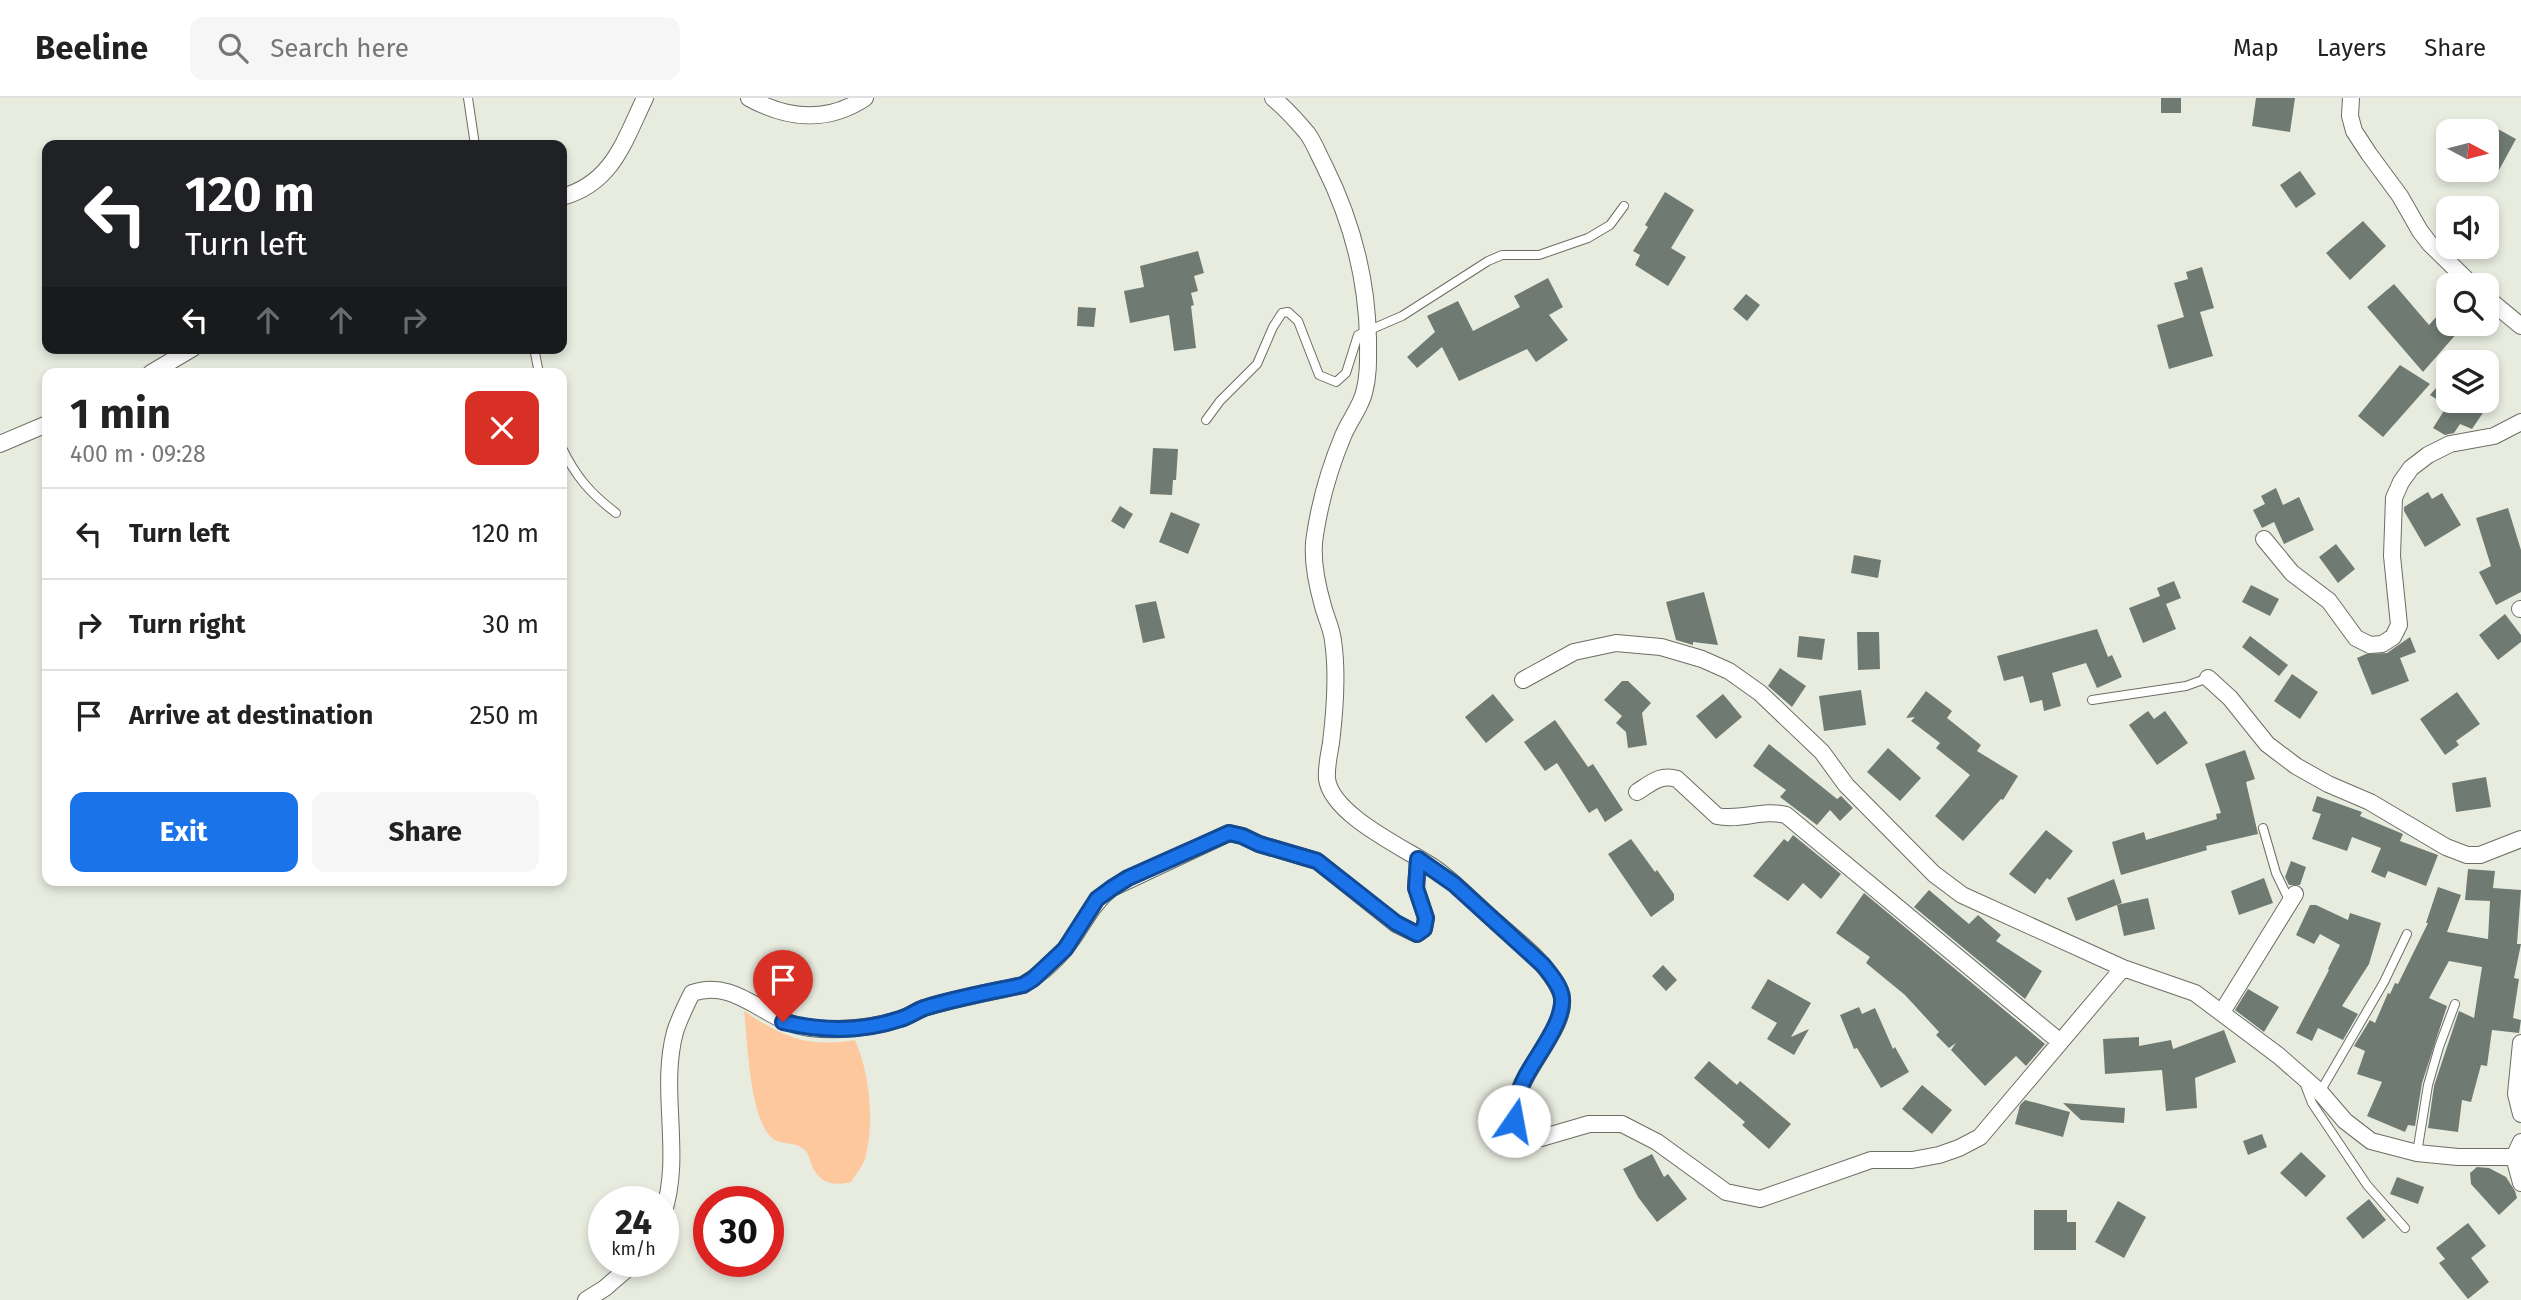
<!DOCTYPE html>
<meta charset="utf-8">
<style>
body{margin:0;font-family:"Fira Sans",sans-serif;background:#f6f6f6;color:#222;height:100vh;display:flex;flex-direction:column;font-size:26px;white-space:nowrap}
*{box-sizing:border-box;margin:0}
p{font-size:23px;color:#767676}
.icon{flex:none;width:38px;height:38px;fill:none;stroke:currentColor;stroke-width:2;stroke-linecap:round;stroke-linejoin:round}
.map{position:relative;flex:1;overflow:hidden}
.side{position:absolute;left:42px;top:270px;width:525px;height:518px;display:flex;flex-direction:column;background:#fff;border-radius:14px;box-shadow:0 4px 10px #0003}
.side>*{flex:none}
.top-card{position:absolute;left:42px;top:42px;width:525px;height:214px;border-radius:14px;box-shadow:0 4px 10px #0003;background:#202124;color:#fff;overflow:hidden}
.needle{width:46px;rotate:97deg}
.fabs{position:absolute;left:2436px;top:21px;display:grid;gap:14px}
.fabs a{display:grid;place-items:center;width:63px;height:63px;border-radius:14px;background:#fff;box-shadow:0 4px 10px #0003;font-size:35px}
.speed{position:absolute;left:588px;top:1088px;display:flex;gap:14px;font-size:35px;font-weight:700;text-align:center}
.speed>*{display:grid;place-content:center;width:91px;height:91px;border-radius:50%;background:#fff;box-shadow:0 4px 10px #0003;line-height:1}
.speed small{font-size:18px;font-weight:400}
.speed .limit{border:10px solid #d22;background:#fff;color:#111}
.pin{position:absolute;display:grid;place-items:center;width:60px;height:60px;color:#fff;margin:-72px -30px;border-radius:50% 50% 50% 0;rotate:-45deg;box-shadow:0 0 7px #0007}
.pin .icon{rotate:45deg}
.me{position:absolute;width:77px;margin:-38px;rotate:12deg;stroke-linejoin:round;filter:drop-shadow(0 0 5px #0008)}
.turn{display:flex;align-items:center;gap:24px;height:147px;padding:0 28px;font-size:32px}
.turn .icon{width:91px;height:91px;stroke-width:2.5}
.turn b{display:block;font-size:49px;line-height:60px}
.lanes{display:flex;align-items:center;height:66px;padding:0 28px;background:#0003;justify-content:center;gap:35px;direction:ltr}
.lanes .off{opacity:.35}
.round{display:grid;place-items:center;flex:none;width:74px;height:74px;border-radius:14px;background:#f6f6f6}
.headline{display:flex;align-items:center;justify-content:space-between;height:119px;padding:0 28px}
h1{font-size:42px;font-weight:700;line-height:52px}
.primary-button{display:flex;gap:14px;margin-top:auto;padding:14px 28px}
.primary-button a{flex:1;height:80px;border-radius:14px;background:#1a73e8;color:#fff;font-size:28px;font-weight:700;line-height:80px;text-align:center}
.primary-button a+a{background:#f6f6f6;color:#222}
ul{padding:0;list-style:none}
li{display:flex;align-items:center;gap:21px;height:91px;padding:0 28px;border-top:2px solid #e0e0e0}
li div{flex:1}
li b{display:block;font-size:26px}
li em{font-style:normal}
header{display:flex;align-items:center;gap:42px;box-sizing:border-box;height:98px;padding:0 35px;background:#fff;border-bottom:2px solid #e0e0e0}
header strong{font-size:33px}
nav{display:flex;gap:38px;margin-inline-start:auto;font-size:24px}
.search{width:490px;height:63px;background:#f6f6f6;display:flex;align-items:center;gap:18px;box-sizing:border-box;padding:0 24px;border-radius:14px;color:#767676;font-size:26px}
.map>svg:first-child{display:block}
.green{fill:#fdc89e}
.building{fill:#6f7b72}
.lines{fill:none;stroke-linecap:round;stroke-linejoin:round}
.lane-casing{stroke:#6b6f63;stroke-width:10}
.street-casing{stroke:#6b6f63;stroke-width:18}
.lane{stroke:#fff;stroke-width:8}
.street{stroke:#fff;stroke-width:16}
.route-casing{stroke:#114b97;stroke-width:18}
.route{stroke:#1a73e8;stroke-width:12}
</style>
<header>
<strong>Beeline</strong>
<div class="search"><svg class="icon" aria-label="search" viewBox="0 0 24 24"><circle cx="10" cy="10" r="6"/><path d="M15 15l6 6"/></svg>Search here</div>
<nav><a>Map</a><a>Layers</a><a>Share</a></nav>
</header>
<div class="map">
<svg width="2521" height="1202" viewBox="0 0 2521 1202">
<rect width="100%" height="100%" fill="#e8ecdf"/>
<path class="green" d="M 744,913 C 783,939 807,950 855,942 C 870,976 875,1025 865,1061 C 862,1069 855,1077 851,1084 C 836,1088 822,1086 814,1072 C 810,1065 810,1057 805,1052 C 796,1043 780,1048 771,1039 C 749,1017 748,944 744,913 Z"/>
<path class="building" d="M 2161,0 L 2181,0 L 2181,15 L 2161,15 Z
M 2256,0 L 2295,0 L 2290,34 L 2252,28 Z
M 2487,25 L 2516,41 L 2499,72 L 2487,66 Z
M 2300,73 L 2316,96 L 2296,110 L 2280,87 Z
M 1665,94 L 1694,112 L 1671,150 L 1686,159 L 1668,188 L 1635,167 L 1640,157 L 1633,153 L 1648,129 L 1645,127 Z
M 2363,123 L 2386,148 L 2350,182 L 2326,155 Z
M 1198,153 L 1204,175 L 1194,178 L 1198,193 L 1191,195 L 1194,207 L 1191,208 L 1196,250 L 1174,253 L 1169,217 L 1130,225 L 1124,193 L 1144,189 L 1140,168 Z
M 2202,169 L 2214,210 L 2200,214 L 2213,258 L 2169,271 L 2157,227 L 2184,219 L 2174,185 L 2188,181 L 2186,174 Z
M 1548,180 L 1563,209 L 1549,217 L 1568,242 L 1536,264 L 1527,251 L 1459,283 L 1442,249 L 1417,270 L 1407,259 L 1435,234 L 1427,218 L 1458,203 L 1473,233 L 1520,209 L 1514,198 Z
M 2394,186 L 2429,227 L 2438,217 L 2458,234 L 2423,274 L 2367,209 Z
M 1746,196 L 1760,207 L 1747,223 L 1733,211 Z
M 1078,209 L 1096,210 L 1094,229 L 1077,228 Z
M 2400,267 L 2430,286 L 2383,339 L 2358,318 Z
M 2448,276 L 2448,306 L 2450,303 L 2491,303 L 2472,331 L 2460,326 L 2454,335 L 2445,337 L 2433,330 L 2447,308 L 2430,297 Z
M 1153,350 L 1178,351 L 1176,382 L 1173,382 L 1172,397 L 1150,396 Z
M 2276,390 L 2283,407 L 2299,399 L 2314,432 L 2284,446 L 2274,424 L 2262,430 L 2253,412 L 2265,406 L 2261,398 Z
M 2428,394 L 2432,401 L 2442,395 L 2461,427 L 2425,449 L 2404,413 L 2404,409 Z
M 1120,408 L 1133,416 L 1124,431 L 1111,423 Z
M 2508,410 L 2521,452 L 2521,494 L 2496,507 L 2479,474 L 2491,468 L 2476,420 Z
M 1171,414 L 1200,426 L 1188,456 L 1159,444 Z
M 2336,446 L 2355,471 L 2338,485 L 2319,459 Z
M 1854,457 L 1881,462 L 1878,480 L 1851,475 Z
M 2174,483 L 2181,500 L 2166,506 L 2176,531 L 2143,545 L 2129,510 L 2160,498 L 2157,490 Z
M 2251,487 L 2279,501 L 2270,518 L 2242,504 Z
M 1704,494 L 1718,547 L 1693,544 L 1693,547 L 1676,542 L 1666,504 Z
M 1156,503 L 1165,540 L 1143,545 L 1135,507 Z
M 2505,516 L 2521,537 L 2521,544 L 2498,562 L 2479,537 Z
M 2097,531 L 2108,559 L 2112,557 L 2122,579 L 2097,590 L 2086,565 L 2052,575 L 2061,608 L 2044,613 L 2042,602 L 2030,605 L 2023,578 L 2004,583 L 1997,558 Z
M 1857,534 L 1879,534 L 1880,571 L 1858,572 Z
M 1799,538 L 1825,541 L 1822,562 L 1797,559 Z
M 2250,538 L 2288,567 L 2279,578 L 2242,549 Z
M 2410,539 L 2416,554 L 2400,560 L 2409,583 L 2372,597 L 2357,560 L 2366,556 L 2387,555 Z
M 1780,570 L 1806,588 L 1792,609 L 1768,588 Z
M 2292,576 L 2318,594 L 2300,621 L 2274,603 Z
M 1622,583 L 1628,583 L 1651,605 L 1642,615 L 1647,647 L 1628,650 L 1626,634 L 1616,625 L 1622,618 L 1604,602 Z
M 1861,592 L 1866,627 L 1824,633 L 1819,598 Z
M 1926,593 L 1952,613 L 1947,620 L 1981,647 L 1977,653 L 2018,678 L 2003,702 L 2001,701 L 1963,743 L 1935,718 L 1970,677 L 1936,650 L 1940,645 L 1911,623 L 1915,619 L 1906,620 Z
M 2457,594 L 2480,626 L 2456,643 L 2459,647 L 2445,657 L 2420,621 Z
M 1493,596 L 1514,622 L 1486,645 L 1465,619 Z
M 1723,596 L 1742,619 L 1716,641 L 1696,618 Z
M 2148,613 L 2154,621 L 2165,613 L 2188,645 L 2157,667 L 2129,627 Z
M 1555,622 L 1588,669 L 1593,666 L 1623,712 L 1605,724 L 1597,710 L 1589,715 L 1557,665 L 1545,673 L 1524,644 Z
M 1769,646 L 1837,701 L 1841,698 L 1853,710 L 1840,723 L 1830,712 L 1817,727 L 1780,699 L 1786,692 L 1753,668 Z
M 1888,650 L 1921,680 L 1900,703 L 1867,674 Z
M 2245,652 L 2255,681 L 2246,684 L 2258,736 L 2206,748 L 2207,752 L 2121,777 L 2112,744 L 2144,734 L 2146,742 L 2217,721 L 2216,716 L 2221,715 L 2205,666 Z
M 2486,679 L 2491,709 L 2456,714 L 2452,685 Z
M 2317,698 L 2362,714 L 2360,718 L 2403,736 L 2400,743 L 2438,757 L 2426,788 L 2388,773 L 2385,780 L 2371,774 L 2381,750 L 2352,739 L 2347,753 L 2312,741 L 2321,716 L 2312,713 Z
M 2046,732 L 2073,753 L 2050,782 L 2047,780 L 2035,796 L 2009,776 Z
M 1793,737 L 1841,776 L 1821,801 L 1803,785 L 1788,803 L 1753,778 L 1784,741 L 1788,744 Z
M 1631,741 L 1655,774 L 1657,772 L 1674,796 L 1674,802 L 1651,819 L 1608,756 Z
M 2291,763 L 2306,769 L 2300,787 L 2289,787 L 2285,779 Z
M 2468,771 L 2495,773 L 2493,790 L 2521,792 L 2517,846 L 2521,846 L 2514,880 L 2519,881 L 2513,920 L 2521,922 L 2519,935 L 2492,932 L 2487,968 L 2481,967 L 2471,1004 L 2462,1002 L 2458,1034 L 2428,1030 L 2434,988 L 2459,913 L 2474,920 L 2482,869 L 2449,863 L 2429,900 L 2447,908 L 2422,985 L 2415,1028 L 2408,1027 L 2405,1034 L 2367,1018 L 2382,984 L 2357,976 L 2365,953 L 2354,948 L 2370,922 L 2375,925 L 2388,895 L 2390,896 L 2395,885 L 2398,886 L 2428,825 L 2426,825 L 2438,789 L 2461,797 L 2447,834 L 2488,841 L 2490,803 L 2465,802 Z
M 2264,780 L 2273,805 L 2239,817 L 2231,793 Z
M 2114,781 L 2122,805 L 2076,823 L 2067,800 Z
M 1929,792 L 1969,826 L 1978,817 L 2001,837 L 1996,843 L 2042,873 L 2025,901 L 1914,809 Z
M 1864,795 L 2045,946 L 2026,968 L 2016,958 L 1985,988 L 1951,952 L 1956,945 L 1949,950 L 1936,937 L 1939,934 L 1905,897 L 1866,865 L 1870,859 L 1836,835 Z
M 2148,800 L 2155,831 L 2124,838 L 2117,807 Z
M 2310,807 L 2316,807 L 2348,822 L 2350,815 L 2381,825 L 2369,866 L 2342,908 L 2358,916 L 2343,942 L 2318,930 L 2312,943 L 2296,935 L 2329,872 L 2328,871 L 2340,847 L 2320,836 L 2314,846 L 2296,837 Z
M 1663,867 L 1677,882 L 1666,893 L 1652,878 Z
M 1768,881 L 1811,905 L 1791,939 L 1809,931 L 1794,957 L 1767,941 L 1777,925 L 1751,910 Z
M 2248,891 L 2279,909 L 2264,934 L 2235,912 Z
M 1859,909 L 1862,916 L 1875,910 L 1893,951 L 1895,949 L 1909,974 L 1881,990 L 1857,950 L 1854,951 L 1840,917 Z
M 2224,932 L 2236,964 L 2195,980 L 2197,1010 L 2166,1013 L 2162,972 L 2105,976 L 2103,941 L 2139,939 L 2139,948 L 2171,942 L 2173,951 Z
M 1709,963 L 1737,987 L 1740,983 L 1791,1026 L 1769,1051 L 1742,1027 L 1745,1024 L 1694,980 Z
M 1922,987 L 1952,1012 L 1932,1036 L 1902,1011 Z
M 2025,1002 L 2070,1014 L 2063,1039 L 2015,1026 L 2020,1007 Z
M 2063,1005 L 2125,1010 L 2124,1025 L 2081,1022 Z
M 2262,1036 L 2267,1049 L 2248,1057 L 2243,1043 Z
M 2301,1054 L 2326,1078 L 2306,1099 L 2280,1075 Z
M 1652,1056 L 1664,1079 L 1668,1076 L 1687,1101 L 1657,1124 L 1638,1099 L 1623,1071 Z
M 2477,1069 L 2489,1070 L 2506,1079 L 2515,1093 L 2517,1100 L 2499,1117 L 2471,1086 L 2470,1075 Z
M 2397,1079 L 2424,1089 L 2418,1106 L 2390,1096 Z
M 2369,1101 L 2386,1122 L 2363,1141 L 2346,1120 Z
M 2118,1103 L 2146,1119 L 2124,1160 L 2095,1144 Z
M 2034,1112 L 2067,1112 L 2067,1124 L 2076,1124 L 2076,1152 L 2034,1152 Z
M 2468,1125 L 2486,1148 L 2471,1160 L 2489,1184 L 2468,1201 L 2439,1165 L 2445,1161 L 2436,1150 Z"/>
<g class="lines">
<defs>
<path id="lane" d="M 468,0 L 475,47
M 534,250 L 539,275
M 1206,322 L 1220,303 L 1257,266 L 1273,229 L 1282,215 L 1288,214 L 1298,223 L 1319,277 L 1336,284 L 1346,275 L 1358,237 L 1402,218 L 1488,163 L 1502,157 L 1539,157 L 1588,140 L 1610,127 L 1624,108
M 562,350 C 576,379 590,395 616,415
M 2092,602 L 2186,588 L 2208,580
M 2263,730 L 2276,775 L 2290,804
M 2304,984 L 2312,1005 L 2367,1087 L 2405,1130
M 2320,994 L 2384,884 L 2407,836
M 2417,1055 L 2428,987 L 2439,949 L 2455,906"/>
<path id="street" d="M 749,0 C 787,21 827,25 865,0
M 1273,0 C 1285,10 1297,23 1307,35 C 1314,44 1318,56 1324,67 C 1351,121 1367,180 1368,241 C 1368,259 1369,277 1364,295 C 1360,310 1349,323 1343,338 C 1330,369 1320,404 1315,437 C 1311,459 1317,487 1323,508 C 1326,520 1332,531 1333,543 C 1338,576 1335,612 1331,645 C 1329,657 1326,669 1327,681 C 1332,718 1407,751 1436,771 C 1457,786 1475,806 1495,823 C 1518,844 1547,864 1560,893 C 1578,934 1480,1000 1528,1040 L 1541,1040 L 1589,1026 L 1622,1026 L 1657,1044 L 1726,1094 L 1760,1101 L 1871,1062 L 1912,1062 L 1939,1057 L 1959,1050 L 1980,1039 L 2123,870
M 2351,0 L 2350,18 L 2354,33 L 2369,56 L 2400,98 L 2420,133 L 2430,146 L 2472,187
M 562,99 C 613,85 624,43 645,0
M 2487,200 L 2521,228
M 151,275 L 193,250
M 0,346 L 47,326
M 2264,441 L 2292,475 L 2329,503 L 2356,540 L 2370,547 L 2382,546 L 2393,539 L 2399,527 L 2392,458 L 2394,400 L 2401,384 L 2411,370 L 2428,357 L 2450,346 L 2494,338 L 2521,324
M 2520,511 L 2521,511
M 2208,580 L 2230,600 L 2267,646 L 2296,668 L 2328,686 L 2370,704 L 2446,749 L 2467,757 L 2480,757 L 2521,741
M 1523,582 L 1574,554 L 1616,545 L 1661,549 L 1702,561 L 1729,573 L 1760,595 L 1822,654 L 1846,687 L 1934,776 L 1962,797 L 2123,870 L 2195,895 L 2279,958 L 2320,994 L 2345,1023 L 2371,1043 L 2417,1055 L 2458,1059 L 2514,1059
M 1637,694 C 1651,685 1660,676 1677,681 L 1717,718 C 1740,723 1763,711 1786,717 L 2059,943
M 2222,914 L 2295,796
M 2521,945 L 2516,996 L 2521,1016
M 2521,1044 L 2514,1059 L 2521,1085
M 663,1116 C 683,1057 659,993 675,934 C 679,921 686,907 692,895 C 737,879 766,925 810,930 C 838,933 873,930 900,921 C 909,918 916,913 924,910 C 957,900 991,894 1023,887 C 1038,878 1054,864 1065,851 C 1082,830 1090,807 1112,790 L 1229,735 L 1243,738 L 1259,746 L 1317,763 L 1396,826 L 1417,836 L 1424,831 L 1426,820 L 1416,790 L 1418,761
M 586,1202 L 605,1190 L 635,1164"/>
</defs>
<use href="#lane" class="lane-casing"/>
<use href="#street" class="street-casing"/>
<use href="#lane" class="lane"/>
<use href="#street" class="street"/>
</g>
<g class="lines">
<defs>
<path id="route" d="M 783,924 C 821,933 862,934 900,921 C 908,919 916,913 924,910 C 956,900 990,894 1023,887 L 1033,881 L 1065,851 L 1097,801 L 1112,790 L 1128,780 L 1229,735 L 1242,738 L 1259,746 L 1317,763 L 1396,825 L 1417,836 L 1424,831 L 1426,820 L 1416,790 L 1418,761 L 1454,786 L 1543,867 C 1550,876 1561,888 1562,900 C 1564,925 1536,958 1525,980 C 1518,993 1516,1008 1514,1023"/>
</defs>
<use href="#route" class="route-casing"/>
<use href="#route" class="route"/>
</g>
</svg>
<div class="fabs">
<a><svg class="needle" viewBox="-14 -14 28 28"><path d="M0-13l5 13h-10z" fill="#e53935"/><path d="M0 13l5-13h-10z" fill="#767676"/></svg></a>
<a><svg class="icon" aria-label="sound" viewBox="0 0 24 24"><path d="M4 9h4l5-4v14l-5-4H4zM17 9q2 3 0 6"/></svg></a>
<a><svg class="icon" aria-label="search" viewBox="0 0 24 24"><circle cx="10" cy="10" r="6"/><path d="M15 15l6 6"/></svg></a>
<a><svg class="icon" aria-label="layers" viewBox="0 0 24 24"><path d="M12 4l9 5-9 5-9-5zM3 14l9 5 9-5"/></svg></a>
</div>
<div class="speed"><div>24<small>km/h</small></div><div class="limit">30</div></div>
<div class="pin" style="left:783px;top:924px;background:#d93025"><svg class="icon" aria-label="arrive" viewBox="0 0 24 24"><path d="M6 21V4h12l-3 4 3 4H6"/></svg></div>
<svg class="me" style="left:1514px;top:1023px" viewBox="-20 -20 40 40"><circle r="19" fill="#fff"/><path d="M0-13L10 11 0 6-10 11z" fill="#1a73e8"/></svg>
<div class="top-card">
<div class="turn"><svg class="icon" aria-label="left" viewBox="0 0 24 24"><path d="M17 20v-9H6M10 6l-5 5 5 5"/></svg><div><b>120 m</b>Turn left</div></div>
<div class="lanes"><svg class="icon" aria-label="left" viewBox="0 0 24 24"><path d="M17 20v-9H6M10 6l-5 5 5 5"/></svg><svg class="icon off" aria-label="ahead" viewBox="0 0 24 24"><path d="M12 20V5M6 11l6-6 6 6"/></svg><svg class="icon off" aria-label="ahead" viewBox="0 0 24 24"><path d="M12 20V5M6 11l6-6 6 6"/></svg><svg class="icon off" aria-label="right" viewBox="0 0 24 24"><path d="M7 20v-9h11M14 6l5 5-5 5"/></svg></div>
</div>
<section class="side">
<div class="headline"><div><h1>1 min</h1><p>400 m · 09:28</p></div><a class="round" style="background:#d93025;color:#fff"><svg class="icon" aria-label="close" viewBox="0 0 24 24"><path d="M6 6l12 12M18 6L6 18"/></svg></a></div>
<ul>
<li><svg class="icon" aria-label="left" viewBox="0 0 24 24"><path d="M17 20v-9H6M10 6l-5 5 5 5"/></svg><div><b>Turn left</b></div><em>120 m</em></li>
<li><svg class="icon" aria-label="right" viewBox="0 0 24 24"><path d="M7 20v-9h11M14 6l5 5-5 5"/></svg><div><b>Turn right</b></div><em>30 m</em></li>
<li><svg class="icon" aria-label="arrive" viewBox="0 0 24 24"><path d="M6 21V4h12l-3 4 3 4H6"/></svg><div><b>Arrive at destination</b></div><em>250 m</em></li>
</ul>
<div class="primary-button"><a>Exit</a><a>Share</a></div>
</section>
</div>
